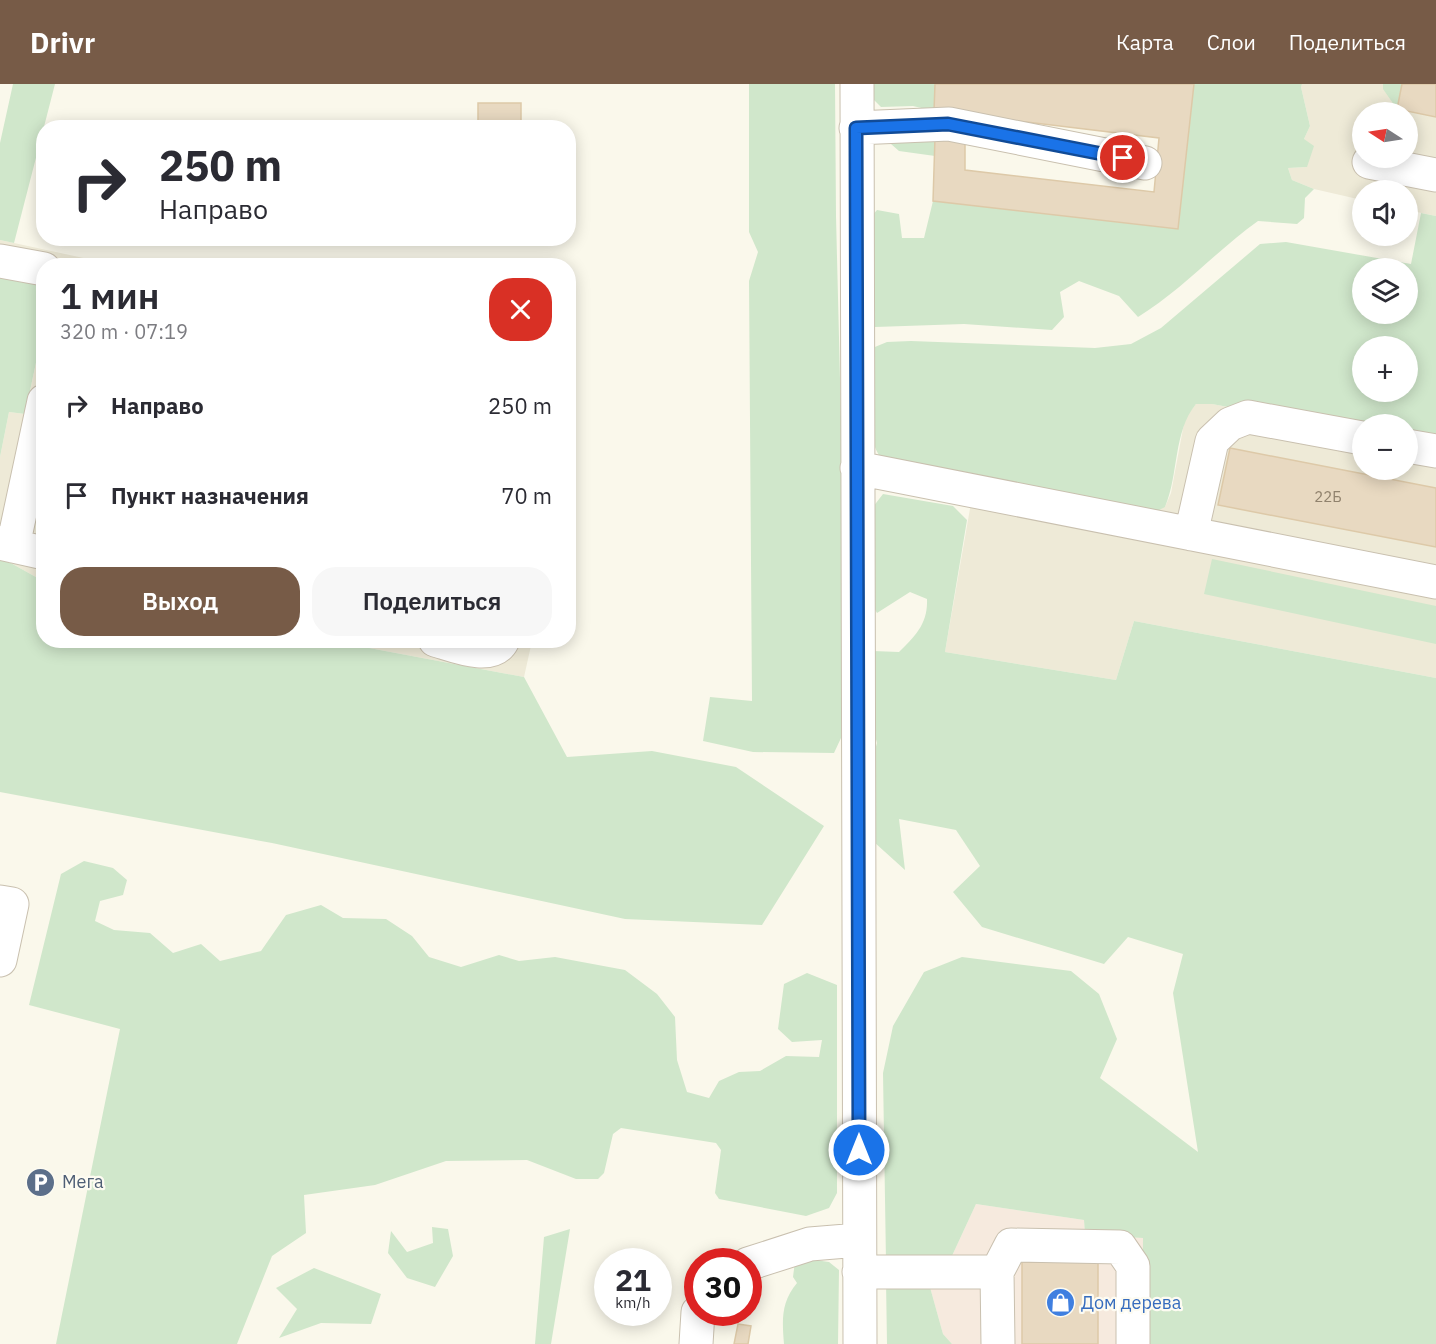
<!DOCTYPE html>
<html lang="ru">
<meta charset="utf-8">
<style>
body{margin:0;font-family:"IBM Plex Sans",sans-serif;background:#f7f7f7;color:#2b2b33;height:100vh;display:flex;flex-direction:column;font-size:22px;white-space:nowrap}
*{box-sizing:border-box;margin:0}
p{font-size:20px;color:#7c7c81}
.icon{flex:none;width:33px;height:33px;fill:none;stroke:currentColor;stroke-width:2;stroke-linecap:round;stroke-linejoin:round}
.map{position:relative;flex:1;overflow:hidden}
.drawer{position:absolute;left:36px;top:174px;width:540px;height:390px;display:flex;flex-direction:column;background:#fff;border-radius:24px;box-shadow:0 3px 15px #0003}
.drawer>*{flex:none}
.guide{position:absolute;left:36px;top:36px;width:540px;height:126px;border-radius:24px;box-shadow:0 3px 15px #0003;background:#fff;color:#2b2b33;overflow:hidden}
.needle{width:39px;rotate:282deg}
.fabs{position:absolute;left:1352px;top:18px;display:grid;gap:12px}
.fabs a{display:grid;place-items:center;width:66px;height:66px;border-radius:50%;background:#fff;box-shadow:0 3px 15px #0003;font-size:30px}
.speed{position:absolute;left:594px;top:1164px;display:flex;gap:12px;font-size:30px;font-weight:700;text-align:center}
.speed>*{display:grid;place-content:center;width:78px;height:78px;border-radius:50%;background:#fff;box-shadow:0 3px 15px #0003;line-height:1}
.speed small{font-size:15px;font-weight:400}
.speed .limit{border:9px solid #d22;background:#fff;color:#111}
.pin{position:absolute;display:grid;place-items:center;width:51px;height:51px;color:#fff;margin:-26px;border:3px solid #fff;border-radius:50%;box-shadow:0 2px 6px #0007}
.me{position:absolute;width:66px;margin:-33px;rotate:0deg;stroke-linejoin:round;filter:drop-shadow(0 0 4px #0008)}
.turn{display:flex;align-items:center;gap:21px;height:126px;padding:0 24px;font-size:27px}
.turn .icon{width:78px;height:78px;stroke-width:2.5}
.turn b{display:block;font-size:42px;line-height:51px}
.round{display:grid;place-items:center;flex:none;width:63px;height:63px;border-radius:24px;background:#f7f7f7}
.summary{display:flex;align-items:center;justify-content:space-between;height:102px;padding:0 24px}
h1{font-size:36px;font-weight:600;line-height:45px}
.button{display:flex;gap:12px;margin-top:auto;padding:12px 24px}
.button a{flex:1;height:69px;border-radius:24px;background:#775b47;color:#fff;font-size:24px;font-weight:600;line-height:69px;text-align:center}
.button a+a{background:#f7f7f7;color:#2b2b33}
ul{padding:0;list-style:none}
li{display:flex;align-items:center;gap:18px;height:90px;padding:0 24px}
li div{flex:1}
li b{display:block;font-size:22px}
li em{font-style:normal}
header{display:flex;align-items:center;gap:36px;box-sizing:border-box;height:84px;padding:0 30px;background:#775b47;color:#fff}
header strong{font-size:28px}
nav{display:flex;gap:33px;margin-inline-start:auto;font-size:21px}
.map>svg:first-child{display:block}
.residential{fill:#eeead7;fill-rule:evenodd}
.commercial{fill:#f6eade}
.green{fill:#d0e7cb;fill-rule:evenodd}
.building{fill:#e8d9c1;stroke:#ddc9a8;stroke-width:1.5}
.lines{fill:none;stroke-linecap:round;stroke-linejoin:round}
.minor-casing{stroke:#c9c0af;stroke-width:35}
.minor{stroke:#fff;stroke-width:33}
.route-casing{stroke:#114b97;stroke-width:15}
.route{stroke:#1a73e8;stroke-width:10}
.labels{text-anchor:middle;stroke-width:4.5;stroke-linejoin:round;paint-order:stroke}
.number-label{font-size:15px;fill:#90826d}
.service-label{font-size:18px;fill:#4e5e75;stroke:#fdfbf1;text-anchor:start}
.shop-label{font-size:18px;fill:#366cbe;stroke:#fdfbf1;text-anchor:start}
</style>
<header>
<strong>Drivr</strong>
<nav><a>Карта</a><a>Слои</a><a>Поделиться</a></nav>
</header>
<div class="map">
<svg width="1436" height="1260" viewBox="0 0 1436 1260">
<rect width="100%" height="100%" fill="#faf8eb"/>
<path class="residential" d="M 1302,0 L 1383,0 L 1383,5 L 1436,0 L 1436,132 L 1407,126 L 1407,106 L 1362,106 L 1362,116 L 1314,105 L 1292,96 L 1288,84 L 1307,83 L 1304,55 L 1310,42 L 1301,3 ZM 1362,28 L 1407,28 L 1407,74 L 1362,74 Z
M 0,156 L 116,181 L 44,182 L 0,189 Z
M 43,246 L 43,497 L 0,473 L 0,373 L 9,328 L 25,330 Z
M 1196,320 L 1212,320 L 1362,348 L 1362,386 L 1407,386 L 1407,356 L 1436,362 L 1436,594 L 1134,537 L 1116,596 L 945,568 L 975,396 L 1165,423 L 1171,409 L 1185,334 Z
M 332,557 L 532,557 L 524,593 Z"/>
<path class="commercial" d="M 976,1120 L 1084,1136 L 1085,1150 L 1143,1154 L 1241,1260 L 952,1260 L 943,1250 L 928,1196 L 951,1174 Z"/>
<path class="green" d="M 13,0 L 55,0 L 14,159 L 0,156 L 0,59 Z
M 749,0 L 835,0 L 836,132 L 845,498 L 841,654 L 834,669 L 753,668 L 703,657 L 710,613 L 752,617 L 749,197 L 758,168 L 749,148 Z
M 873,0 L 935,0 L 934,27 L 913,22 L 881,23 L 873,15 Z
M 1194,0 L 1302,0 L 1301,3 L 1310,42 L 1304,55 L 1314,62 L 1307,83 L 1288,84 L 1292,96 L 1314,105 L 1305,114 L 1304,134 L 1297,140 L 1258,137 C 1216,167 1182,206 1138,233 L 1119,212 L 1079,197 L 1060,208 L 1064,233 L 1052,246 L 964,240 L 875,243 L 867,235 L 870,134 L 877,126 L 899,130 L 902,154 L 924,154 L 933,117 L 1178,145 Z
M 1383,0 L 1402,0 L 1397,25 L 1383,5 Z
M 883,53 L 935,53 L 935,72 L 899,67 Z
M 1421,129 L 1436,132 L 1436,362 L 1407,356 L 1407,340 L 1362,340 L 1362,348 L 1212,320 L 1196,320 C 1173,348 1179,390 1165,423 L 1153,429 L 884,377 C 862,357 871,295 870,265 L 887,258 L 911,257 L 1095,264 L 1131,260 L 1161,244 L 1260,160 L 1286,158 L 1411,180 ZM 1362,184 L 1407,184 L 1407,230 L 1362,230 ZM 1362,262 L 1407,262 L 1407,308 L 1362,308 Z
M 0,189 L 44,200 L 43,246 L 25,330 L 9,328 L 0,373 Z
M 883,410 L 953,422 L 967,436 L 945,568 L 1116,596 L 1134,537 L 1436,594 L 1436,1260 L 1142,1260 L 1143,1154 L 1085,1151 L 1084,1136 L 976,1120 L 951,1174 L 886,1178 L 883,989 L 893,942 L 924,888 L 962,873 L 1071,887 L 1099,910 L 1117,955 L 1100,994 L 1198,1068 L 1173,909 L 1183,870 L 1128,853 L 1104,880 L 982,843 L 953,808 L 980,782 L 956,746 L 899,735 L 905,786 L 874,758 L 864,705 L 877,659 L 865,615 L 873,567 L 899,568 C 915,552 928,540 927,515 L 910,508 L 877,529 L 869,515 L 866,432 Z
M 0,473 L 43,497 L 44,556 L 332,557 L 524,593 L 567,673 L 652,667 L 736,683 L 824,742 L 762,841 L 625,835 L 272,759 L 0,708 Z
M 1212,475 L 1436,522 L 1436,560 L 1204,510 Z
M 84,777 L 113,784 L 127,796 L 123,811 L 100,817 L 95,837 L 114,846 L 150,849 L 173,869 L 201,860 L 220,877 L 261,867 L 286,831 L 321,821 L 343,834 L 386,835 L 412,852 L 429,873 L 461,883 L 499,871 L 519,877 L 555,873 L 625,886 L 657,910 L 675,933 L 677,976 L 687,1008 L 709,1014 L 719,997 L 739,988 L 760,987 L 786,972 L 819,973 L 822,956 L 792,958 L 778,945 L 784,900 L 807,889 L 837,901 L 837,1109 L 829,1124 L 806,1132 L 719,1115 L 715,1109 L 721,1066 L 716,1059 L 621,1044 L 613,1050 L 604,1089 L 598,1095 L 576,1095 L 527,1076 L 446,1077 L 375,1101 L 304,1111 L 306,1149 L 272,1172 L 237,1260 L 56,1260 L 120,945 L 29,921 L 61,790 Z
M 432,1143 L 448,1145 L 453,1172 L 435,1203 L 407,1194 L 388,1169 L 391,1147 L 407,1168 L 433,1159 Z
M 570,1145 L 551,1260 L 535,1260 L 544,1153 Z
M 808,1175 L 829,1178 L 839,1186 L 838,1260 L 784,1260 C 782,1236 781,1218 797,1199 L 793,1193 L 795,1177 Z
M 314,1184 L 381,1210 L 371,1240 L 321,1239 L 279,1254 L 297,1225 L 276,1204 Z
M 928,1196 L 943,1250 L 952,1260 L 887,1260 L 886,1197 Z"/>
<path class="building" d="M 935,0 L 1194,0 L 1178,145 L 933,117 L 935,53 L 965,54 L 965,86 L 1154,108 L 1159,54 L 934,27 Z
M 1402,0 L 1436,0 L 1436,33 L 1397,25 Z
M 478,19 L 521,19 L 521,44 L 478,44 Z
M 1230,364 L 1436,404 L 1436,463 L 1218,421 Z
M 1022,1178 L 1098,1178 L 1098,1260 L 1022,1260 Z
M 738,1240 L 751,1242 L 748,1260 L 734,1260 Z"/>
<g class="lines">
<defs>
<path id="minor" d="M 857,0 L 860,1260
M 856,44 L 949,40 L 1145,79
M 1369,78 L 1436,91
M 0,177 L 44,185
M 1407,362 L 1436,367
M 857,384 L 1436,498
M 1191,450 L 1212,357 L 1230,340 L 1248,333 L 1362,354
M 0,459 L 44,469
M 13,462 L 44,317
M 435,556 C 453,561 492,578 503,556
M 0,818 L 12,820 L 0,876
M 748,1180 L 810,1160 L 859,1156
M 859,1188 L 997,1188
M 696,1260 L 698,1228
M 998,1260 L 997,1188 L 1011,1161 L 1120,1163 L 1133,1182 L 1133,1260"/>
</defs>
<use href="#minor" class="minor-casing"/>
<use href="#minor" class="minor"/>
</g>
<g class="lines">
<defs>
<path id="route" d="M 859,1066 L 856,44 L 948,40 L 1123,74"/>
</defs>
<use href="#route" class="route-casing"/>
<use href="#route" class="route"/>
</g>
<defs>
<symbol id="parking-disc" viewBox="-11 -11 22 22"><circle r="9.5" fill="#5c6f8a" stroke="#fdfbf1"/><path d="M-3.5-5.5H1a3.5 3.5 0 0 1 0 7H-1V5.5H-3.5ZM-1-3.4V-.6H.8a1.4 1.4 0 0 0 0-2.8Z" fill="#fff"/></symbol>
<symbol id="shop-disc" viewBox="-11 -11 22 22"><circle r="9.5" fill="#3f7fe0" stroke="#fdfbf1"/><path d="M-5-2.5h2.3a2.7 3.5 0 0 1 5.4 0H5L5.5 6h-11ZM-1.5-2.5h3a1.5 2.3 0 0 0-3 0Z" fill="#fff"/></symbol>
</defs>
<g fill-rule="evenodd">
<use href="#parking-disc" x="24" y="1082" width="33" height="33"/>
<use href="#shop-disc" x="1044" y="1202" width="33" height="33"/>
</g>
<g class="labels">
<g class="number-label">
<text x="1328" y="418">22Б</text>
</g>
<g class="service-label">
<text x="62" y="1104">Мега</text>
</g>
<g class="shop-label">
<text x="1081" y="1225">Дом дерева</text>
</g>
</g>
</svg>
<div class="fabs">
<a><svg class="needle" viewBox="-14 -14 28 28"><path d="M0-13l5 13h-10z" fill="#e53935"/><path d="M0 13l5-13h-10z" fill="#7c7c81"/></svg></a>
<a><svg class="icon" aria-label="sound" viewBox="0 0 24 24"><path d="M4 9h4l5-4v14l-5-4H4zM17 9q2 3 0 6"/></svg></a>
<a><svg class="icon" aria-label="layers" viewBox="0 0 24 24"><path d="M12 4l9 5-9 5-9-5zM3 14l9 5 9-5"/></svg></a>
<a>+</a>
<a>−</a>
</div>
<div class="speed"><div>21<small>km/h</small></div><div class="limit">30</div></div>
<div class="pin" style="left:1123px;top:74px;background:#d93025"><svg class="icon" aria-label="arrive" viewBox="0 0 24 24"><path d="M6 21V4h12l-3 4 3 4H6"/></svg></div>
<svg class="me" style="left:859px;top:1066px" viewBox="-20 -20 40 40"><circle r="17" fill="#1a73e8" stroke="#fff" stroke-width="3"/><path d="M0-11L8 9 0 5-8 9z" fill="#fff"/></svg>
<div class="guide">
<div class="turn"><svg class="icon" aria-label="right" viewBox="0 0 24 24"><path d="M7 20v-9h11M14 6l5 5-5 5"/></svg><div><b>250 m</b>Направо</div></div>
</div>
<section class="drawer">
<div class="summary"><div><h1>1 мин</h1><p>320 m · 07:19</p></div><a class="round" style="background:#d93025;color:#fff"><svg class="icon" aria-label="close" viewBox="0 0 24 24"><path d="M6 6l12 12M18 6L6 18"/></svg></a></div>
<ul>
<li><svg class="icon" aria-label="right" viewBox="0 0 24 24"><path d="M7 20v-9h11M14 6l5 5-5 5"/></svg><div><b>Направо</b></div><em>250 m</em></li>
<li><svg class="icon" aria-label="arrive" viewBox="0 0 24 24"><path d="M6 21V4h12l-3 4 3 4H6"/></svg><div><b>Пункт назначения</b></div><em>70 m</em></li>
</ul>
<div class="button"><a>Выход</a><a>Поделиться</a></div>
</section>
</div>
